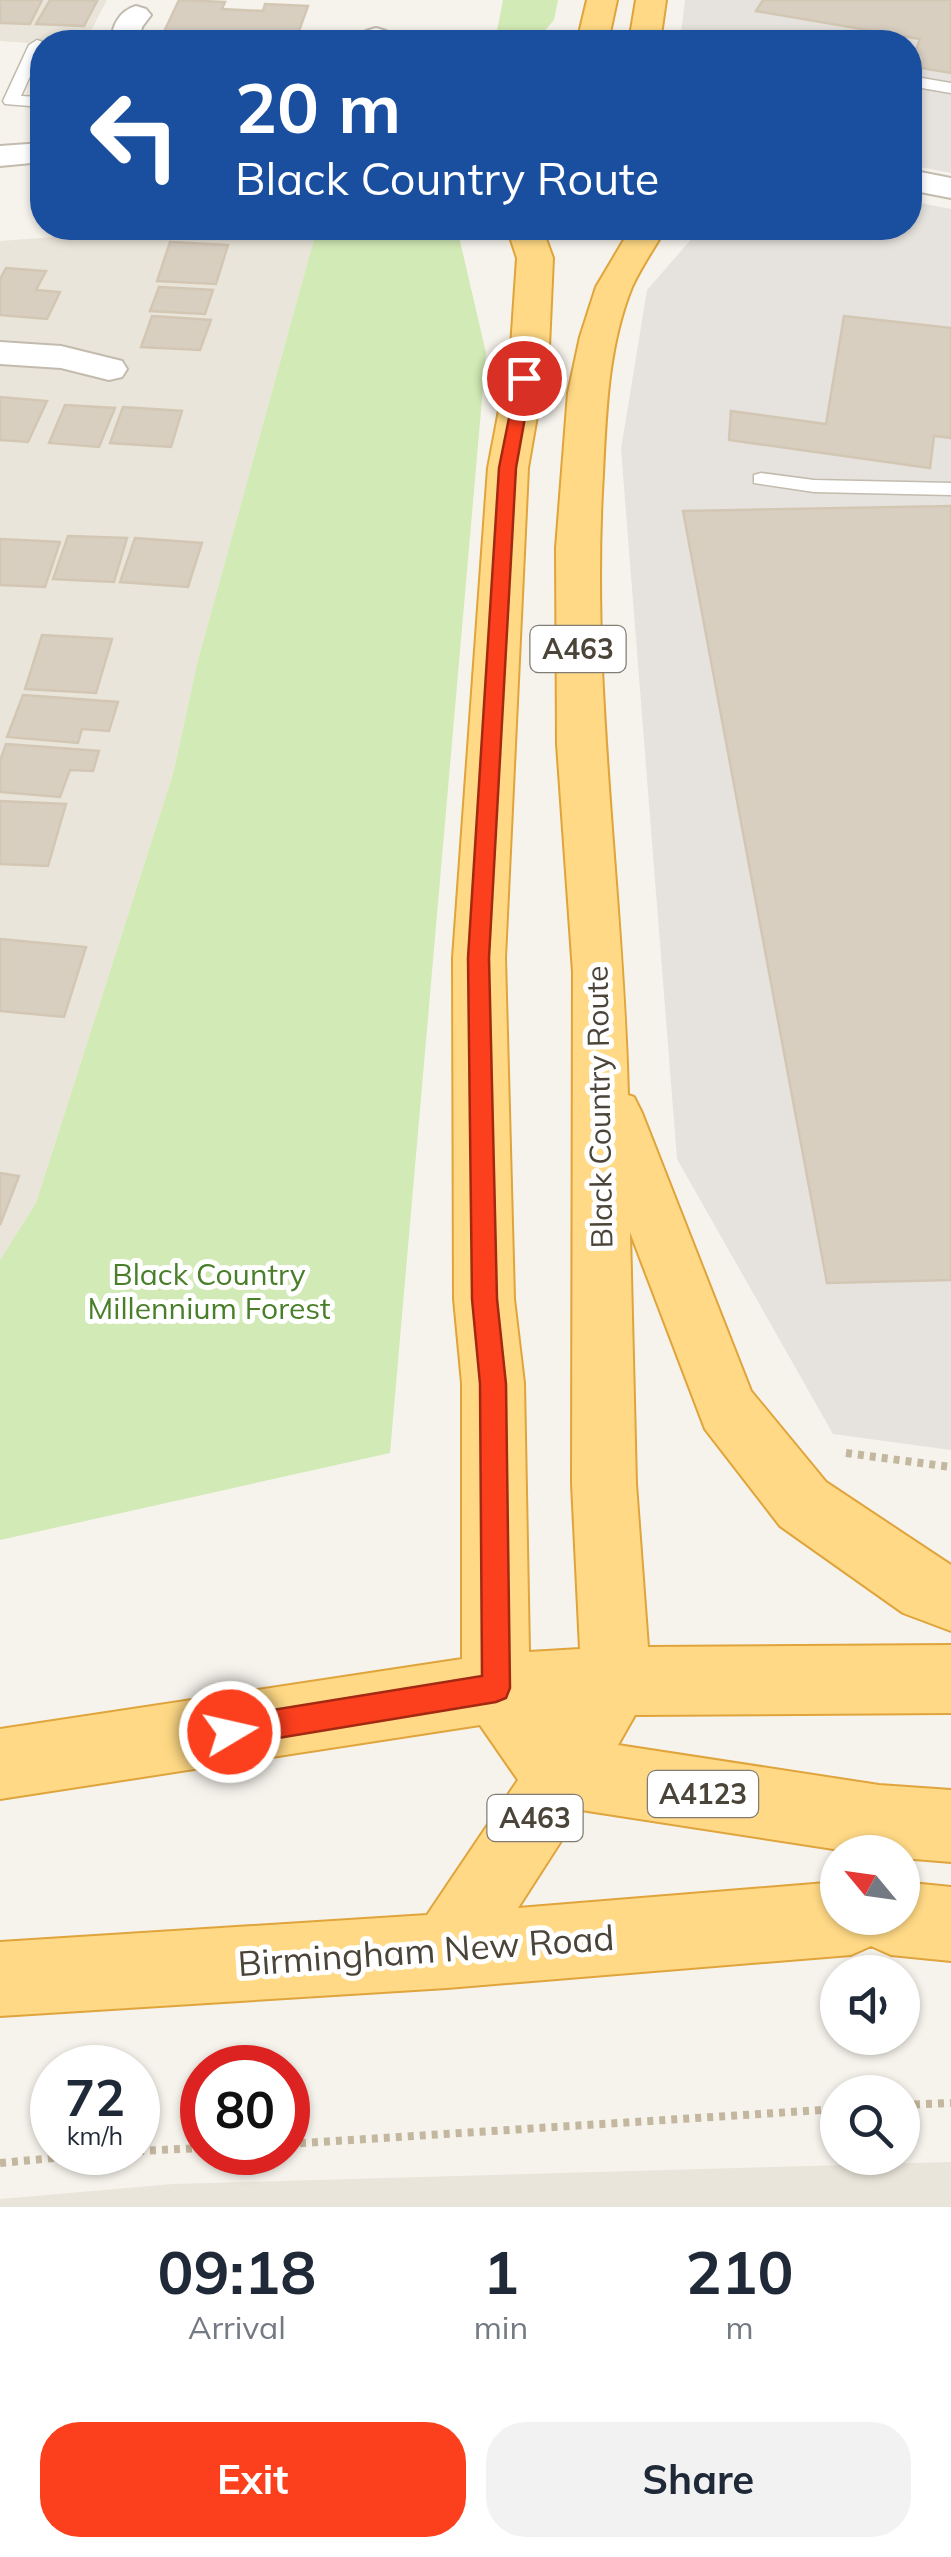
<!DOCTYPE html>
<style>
body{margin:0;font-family:Mulish,sans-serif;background:#f2f2f3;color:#1f2937;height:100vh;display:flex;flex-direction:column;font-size:38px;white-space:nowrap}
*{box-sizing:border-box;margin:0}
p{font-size:32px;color:#747a83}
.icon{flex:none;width:55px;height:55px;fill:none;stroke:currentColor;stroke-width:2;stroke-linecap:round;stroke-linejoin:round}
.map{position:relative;height:2207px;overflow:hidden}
.drawer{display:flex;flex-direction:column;background:#fff;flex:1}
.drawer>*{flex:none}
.banner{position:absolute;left:30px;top:30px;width:892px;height:210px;border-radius:40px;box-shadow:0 2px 8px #0004;background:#1a4fa0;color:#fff;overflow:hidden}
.needle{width:65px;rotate:299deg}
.controls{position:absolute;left:820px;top:1835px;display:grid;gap:20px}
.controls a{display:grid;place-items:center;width:100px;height:100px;border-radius:50%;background:#fff;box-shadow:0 2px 8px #0004;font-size:50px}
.speed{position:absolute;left:30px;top:2045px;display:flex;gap:20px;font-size:50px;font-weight:700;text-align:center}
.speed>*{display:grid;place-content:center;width:130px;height:130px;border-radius:50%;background:#fff;box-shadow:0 2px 8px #0004;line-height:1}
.speed small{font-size:25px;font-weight:400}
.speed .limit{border:15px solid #d22;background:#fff;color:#111}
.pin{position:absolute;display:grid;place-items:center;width:85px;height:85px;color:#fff;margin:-42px;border:5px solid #fff;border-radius:50%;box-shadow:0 2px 10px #0007}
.me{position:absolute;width:110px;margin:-55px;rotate:81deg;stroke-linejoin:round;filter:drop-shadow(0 0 8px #0008)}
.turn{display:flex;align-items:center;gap:35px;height:210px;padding:0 40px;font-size:45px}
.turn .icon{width:130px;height:130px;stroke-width:2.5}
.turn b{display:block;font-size:70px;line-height:85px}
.eta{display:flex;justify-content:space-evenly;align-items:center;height:170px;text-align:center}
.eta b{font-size:60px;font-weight:700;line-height:70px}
.primary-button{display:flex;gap:20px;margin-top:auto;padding:20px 40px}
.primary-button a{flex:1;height:115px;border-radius:40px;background:#fc3f1d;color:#fff;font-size:40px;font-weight:700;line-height:115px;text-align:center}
.primary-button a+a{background:#f2f2f3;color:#1f2937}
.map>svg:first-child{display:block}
.residential{fill:#eae5da}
.industrial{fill:#e6e2dd}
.green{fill:#d2eab5}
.building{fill:#d8cfc1;stroke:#d3c7b4;stroke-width:2.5}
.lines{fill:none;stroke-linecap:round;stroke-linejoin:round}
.service-casing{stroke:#c2bbae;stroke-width:3}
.minor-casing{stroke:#c2bbae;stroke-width:4}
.trunk-casing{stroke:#e0a43c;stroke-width:4}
.path{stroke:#c4b79f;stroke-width:8;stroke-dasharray:6 6;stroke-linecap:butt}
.service{fill:#fff;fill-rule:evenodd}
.minor{fill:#fff;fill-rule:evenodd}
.trunk{fill:#ffd985;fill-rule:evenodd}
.route{fill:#fc3f1d;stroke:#a42913;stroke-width:2.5}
.labels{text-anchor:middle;stroke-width:10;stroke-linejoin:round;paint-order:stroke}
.shield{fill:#fff;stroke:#817c74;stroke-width:2.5}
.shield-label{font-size:28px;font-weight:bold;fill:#4b4439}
.street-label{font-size:30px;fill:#4b4439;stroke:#fff}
.park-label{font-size:30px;fill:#4a7f2a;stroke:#fff}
.near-street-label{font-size:35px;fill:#4b4439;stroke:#fff}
</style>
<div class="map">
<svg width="951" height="2207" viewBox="0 0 951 2207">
<rect width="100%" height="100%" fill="#f6f3ec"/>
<path class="residential" d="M 0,0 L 107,0 L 85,42 L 42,44 L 0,41 Z
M 108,233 L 314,239 L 198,660 L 173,774 L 36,1203 L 0,1260 L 0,241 Z
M 951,2162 L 951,2207 L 0,2207 L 0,2199 L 173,2184 Z"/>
<path class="industrial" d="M 685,0 L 951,0 L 951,173 L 910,165 L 910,42 L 680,42 Z
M 910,201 L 951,209 L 951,1450 L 833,1434 L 677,1159 L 621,449 L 647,290 L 701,228 L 910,228 Z"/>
<path class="green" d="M 503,0 L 558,0 L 554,20 L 535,42 L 484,42 L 496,36 Z
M 324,228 L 457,228 L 486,353 L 390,1453 L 0,1540 L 0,1260 L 36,1203 L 173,774 L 198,660 L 314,239 Z"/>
<path class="building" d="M 0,0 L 42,0 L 30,24 L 0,23 Z
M 50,0 L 82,0 L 97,1 L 84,26 L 36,24 Z
M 179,0 L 225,2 L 222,9 L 263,11 L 265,4 L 308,6 L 295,42 L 149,42 L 152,36 L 162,36 Z
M 763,0 L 951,0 L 951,73 L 910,66 L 920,39 L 756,11 Z
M 170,242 L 228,245 L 216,284 L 157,281 Z
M 6,268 L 46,271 L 36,290 L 60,292 L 47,319 L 0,315 L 0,279 Z
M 159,287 L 213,290 L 205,314 L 150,311 Z
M 152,316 L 211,320 L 200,350 L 141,347 Z
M 844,316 L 951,328 L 951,438 L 934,436 L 930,468 L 729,440 L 731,411 L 826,424 Z
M 0,397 L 47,401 L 28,442 L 0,440 Z
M 65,405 L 115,408 L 99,447 L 49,443 Z
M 123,407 L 182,411 L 171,447 L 110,443 Z
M 951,506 L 951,1280 L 827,1283 L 683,511 Z
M 68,536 L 127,538 L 114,582 L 53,579 Z
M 135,538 L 202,543 L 188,587 L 120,582 Z
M 0,539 L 60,542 L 45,587 L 0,585 Z
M 42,635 L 112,639 L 96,693 L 25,689 Z
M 23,695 L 118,702 L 109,731 L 82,729 L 78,743 L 7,737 Z
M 6,744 L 99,751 L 93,771 L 70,770 L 60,797 L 0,792 L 0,761 Z
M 0,801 L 66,804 L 48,866 L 0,864 Z
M 0,939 L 86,947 L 64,1017 L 0,1011 Z
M 0,1173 L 19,1176 L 0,1225 Z"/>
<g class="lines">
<defs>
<path id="service" d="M 37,40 L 43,42 L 42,50 L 21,96 L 42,97 L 42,107 L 5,104 L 3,101 L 29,45 Z
M 910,76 L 951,83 L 951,93 L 910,86 Z
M 761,473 L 814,480 L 951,483 L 951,495 L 814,492 L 754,483 L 754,475 Z"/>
<path id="minor" d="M 136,6 L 146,9 L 151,15 L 142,27 L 139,42 L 111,42 C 112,26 119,11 136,6 Z
M 376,28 L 386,31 L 391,37 L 388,42 L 360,42 L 366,31 Z
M 42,143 L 42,162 L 0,166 L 0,146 Z
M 910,170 L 951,178 L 951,198 L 910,190 Z
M 0,342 L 61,346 L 122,361 L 127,369 L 122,377 L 109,380 L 61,368 L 0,364 Z"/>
<path id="trunk" d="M 587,0 L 617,0 L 608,42 L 577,42 Z
M 636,0 L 666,0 L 660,42 L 629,42 Z
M 507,228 L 542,228 L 553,258 L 549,347 L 528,468 L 505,958 L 514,1299 L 524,1383 L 529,1652 L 580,1649 L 572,1484 L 573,972 L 557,744 L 556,548 L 568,393 L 580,337 L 596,287 L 631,228 L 666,228 C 655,247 641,267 632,287 C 608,346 606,412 603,474 C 590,682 623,887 628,1095 L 634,1097 L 642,1113 L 751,1391 L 826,1482 L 951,1565 L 951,1631 L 903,1613 L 780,1526 L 705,1429 L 630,1232 L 636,1484 L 648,1647 L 951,1645 L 951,1713 L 635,1715 L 618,1745 L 879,1785 L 951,1790 L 951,1862 L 902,1858 L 902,1852 L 853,1852 L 581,1810 L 518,1908 L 838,1882 L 838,1918 L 902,1918 L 902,1882 L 951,1887 L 951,1961 L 891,1955 L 871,1946 L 851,1955 L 447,1988 L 0,2016 L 0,1942 L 427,1915 L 518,1780 L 480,1725 L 0,1799 L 0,1729 L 462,1659 L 462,1383 L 454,1299 L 453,958 L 488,468 L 511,347 L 517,258 Z"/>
</defs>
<use href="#service" class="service-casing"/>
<use href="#minor" class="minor-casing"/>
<use href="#trunk" class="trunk-casing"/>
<path class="path" d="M 846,1453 L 951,1467
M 902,2105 L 951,2103
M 288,2144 L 838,2109
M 138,2151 L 202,2148
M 0,2163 L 119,2152"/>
<use href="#service" class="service"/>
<use href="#minor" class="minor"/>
<use href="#trunk" class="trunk"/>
</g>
<path class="route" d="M 524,373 L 532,378 L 516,468 L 489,958 L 497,1299 L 506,1384 L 510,1688 L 506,1698 L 496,1702 L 230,1746 L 220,1742 L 216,1732 L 220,1722 L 230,1717 L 482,1676 L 480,1384 L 472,1299 L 468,958 L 499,468 L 517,378 Z"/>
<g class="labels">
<g class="shield">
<rect x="530.5" y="626" width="95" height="46" rx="8"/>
<rect x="648" y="1771" width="110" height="46" rx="8"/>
<rect x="487.5" y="1795" width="95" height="46" rx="8"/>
</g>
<g class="shield-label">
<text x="578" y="659">A463</text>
<text x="703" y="1804">A4123</text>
<text x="535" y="1828">A463</text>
</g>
<g class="street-label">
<text transform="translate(600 1107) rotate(-91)" y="10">Black Country Route</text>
</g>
<g class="park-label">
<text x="209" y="1285">Black Country<tspan x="209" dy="34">Millennium Forest</tspan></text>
</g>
<g class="near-street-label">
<text transform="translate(426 1951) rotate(-4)" y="12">Birmingham New Road</text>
</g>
</g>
</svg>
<div class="controls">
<a><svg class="needle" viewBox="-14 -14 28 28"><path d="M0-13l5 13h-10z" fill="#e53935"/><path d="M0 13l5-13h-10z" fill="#747a83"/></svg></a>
<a><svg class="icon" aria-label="sound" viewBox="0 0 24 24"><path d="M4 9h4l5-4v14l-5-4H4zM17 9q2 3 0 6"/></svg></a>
<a><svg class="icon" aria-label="search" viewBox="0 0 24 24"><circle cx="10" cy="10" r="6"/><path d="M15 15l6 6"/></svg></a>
</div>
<div class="speed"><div>72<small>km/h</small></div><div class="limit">80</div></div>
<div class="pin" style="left:524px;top:378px;background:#d93025"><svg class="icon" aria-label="arrive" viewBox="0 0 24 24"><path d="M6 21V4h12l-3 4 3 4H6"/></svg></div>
<svg class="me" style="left:230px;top:1732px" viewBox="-20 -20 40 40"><circle r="17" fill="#fc3f1d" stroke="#fff" stroke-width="3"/><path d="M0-11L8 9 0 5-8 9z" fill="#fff"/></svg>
<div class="banner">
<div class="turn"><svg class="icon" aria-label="left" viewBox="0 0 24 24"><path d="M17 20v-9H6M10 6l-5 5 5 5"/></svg><div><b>20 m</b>Black Country Route</div></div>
</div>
</div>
<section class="drawer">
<div class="eta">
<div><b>09:18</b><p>Arrival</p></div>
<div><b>1</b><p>min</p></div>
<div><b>210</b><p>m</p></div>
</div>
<div class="primary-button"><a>Exit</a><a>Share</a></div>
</section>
